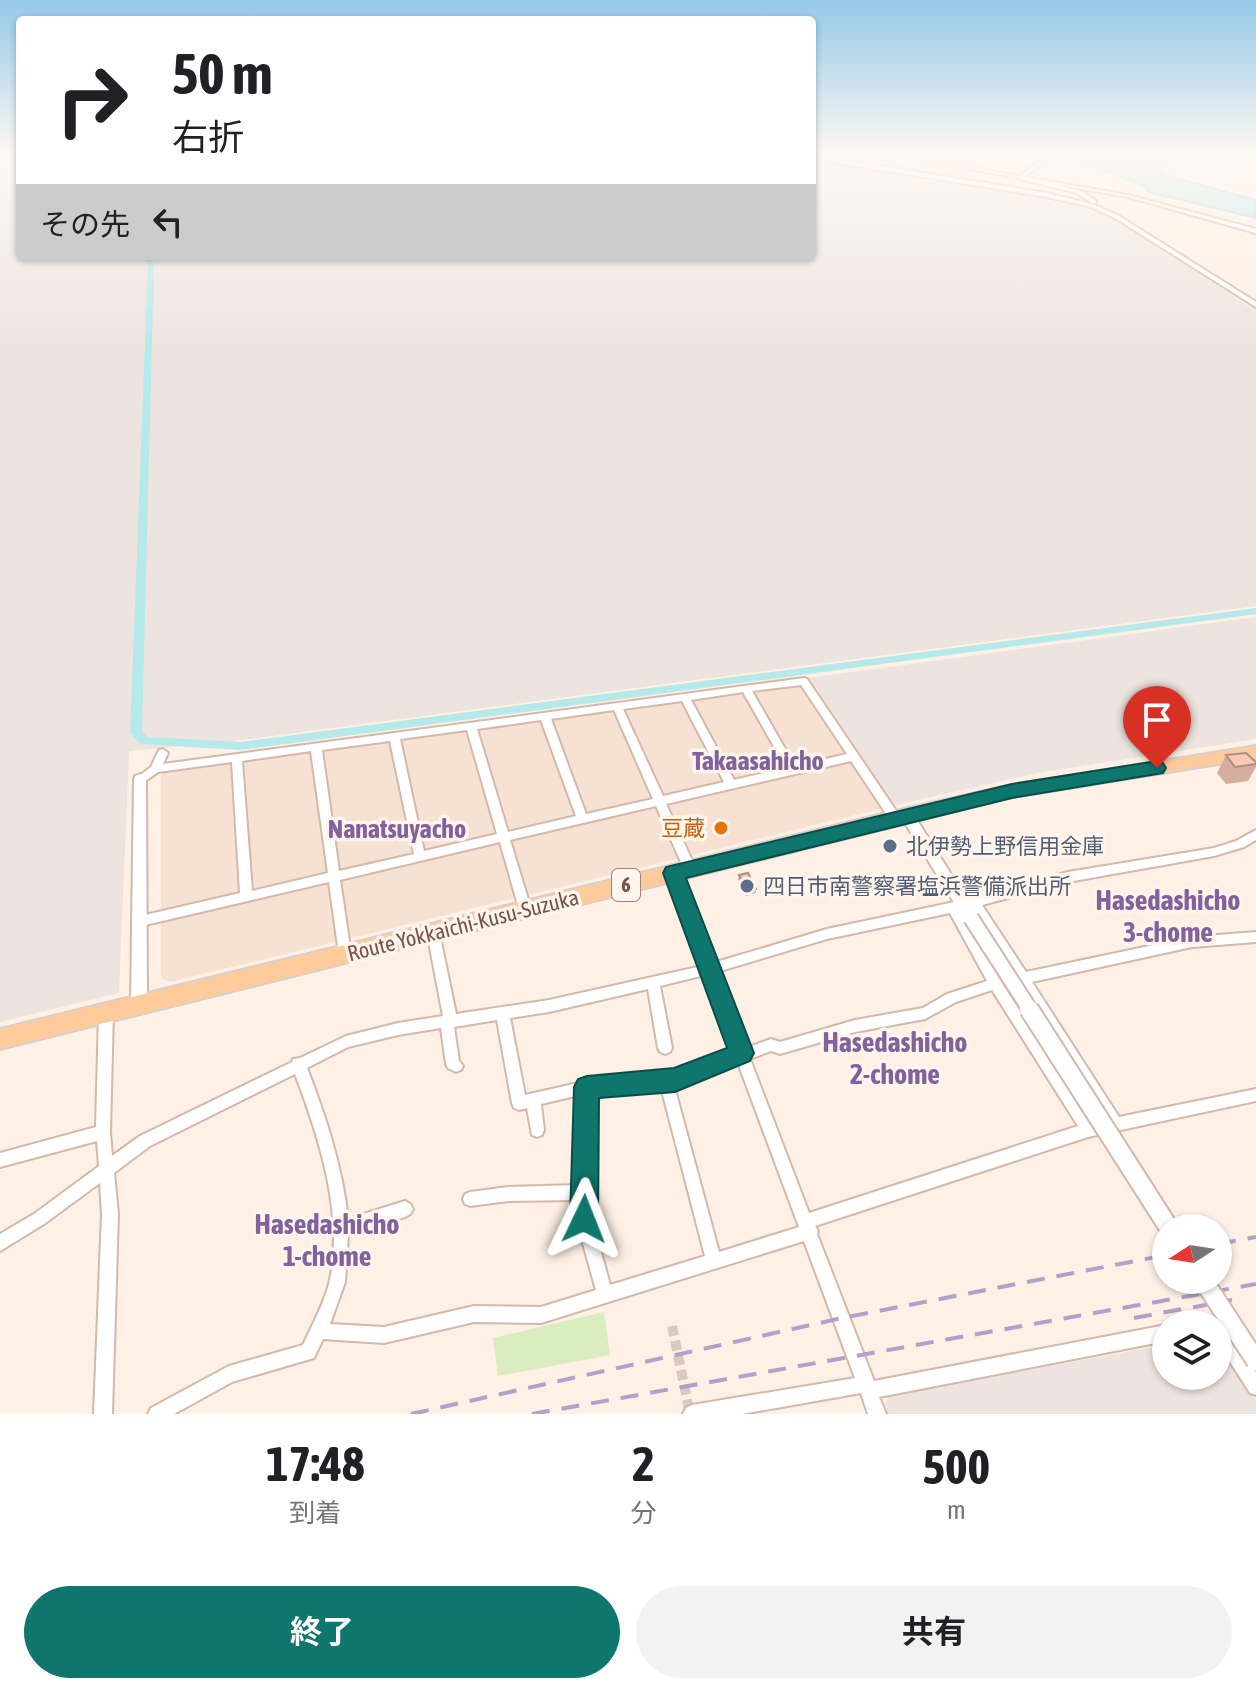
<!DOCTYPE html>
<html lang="ja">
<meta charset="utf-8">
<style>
body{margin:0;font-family:"Asap Condensed","Noto Sans JP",sans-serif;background:#f2f2f2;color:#202124;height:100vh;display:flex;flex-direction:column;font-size:30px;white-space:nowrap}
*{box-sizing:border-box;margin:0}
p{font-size:26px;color:#757577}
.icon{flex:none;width:44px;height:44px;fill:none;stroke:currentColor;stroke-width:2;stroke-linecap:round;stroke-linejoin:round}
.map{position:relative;height:1414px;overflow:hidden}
.details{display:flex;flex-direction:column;background:#fff;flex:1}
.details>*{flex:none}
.banner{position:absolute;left:16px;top:16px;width:800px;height:244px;border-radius:8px;box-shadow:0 2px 6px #0004;background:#fff;color:#202124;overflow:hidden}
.needle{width:52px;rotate:258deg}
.tools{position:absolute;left:1152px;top:1214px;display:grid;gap:16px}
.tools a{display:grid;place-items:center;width:80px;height:80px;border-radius:50%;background:#fff;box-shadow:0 2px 6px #0004;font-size:40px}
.pin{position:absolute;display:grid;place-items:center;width:68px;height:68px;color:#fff;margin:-82px -34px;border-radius:50% 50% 50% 0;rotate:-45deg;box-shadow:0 0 8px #0007}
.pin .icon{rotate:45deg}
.me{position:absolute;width:88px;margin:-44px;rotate:2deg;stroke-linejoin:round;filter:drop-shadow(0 0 6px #0008)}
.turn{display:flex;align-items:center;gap:28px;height:168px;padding:0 24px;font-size:36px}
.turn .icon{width:104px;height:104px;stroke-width:2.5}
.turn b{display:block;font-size:56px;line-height:68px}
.then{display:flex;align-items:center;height:76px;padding:0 24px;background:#0003;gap:16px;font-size:30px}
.eta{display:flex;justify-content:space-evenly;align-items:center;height:136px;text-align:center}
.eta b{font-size:48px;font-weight:700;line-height:56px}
.button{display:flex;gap:16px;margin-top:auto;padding:16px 24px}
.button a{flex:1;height:92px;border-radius:48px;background:#0f766e;color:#fff;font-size:32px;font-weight:700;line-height:92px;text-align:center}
.button a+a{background:#f2f2f2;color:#202124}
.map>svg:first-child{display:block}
.residential{fill:#f6e1d2}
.industrial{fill:#ede4df}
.green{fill:#d9edc1}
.water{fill:#b6e9ea;stroke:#9cdbdc;stroke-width:2}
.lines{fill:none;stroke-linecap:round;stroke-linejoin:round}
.canal{fill:#b6e9ea;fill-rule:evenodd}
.pedestrian-tunnel{stroke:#ddc8bd;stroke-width:10;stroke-dasharray:10 5;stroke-linecap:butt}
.minor-casing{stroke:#d3b8ab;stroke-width:4}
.tertiary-casing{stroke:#d3b8ab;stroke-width:4}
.primary-casing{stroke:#d9cfcb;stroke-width:4}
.minor{fill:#fff;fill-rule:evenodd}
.tertiary{fill:#fff;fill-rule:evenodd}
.primary{fill:#ffcb9a;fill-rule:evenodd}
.rail{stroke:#b1a1c9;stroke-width:4;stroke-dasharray:18 12;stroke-linecap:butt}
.tertiary-bridge-far1-casing{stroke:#d3b8ab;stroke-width:18;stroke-linecap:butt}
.tertiary-bridge-casing{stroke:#d3b8ab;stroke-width:22;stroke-linecap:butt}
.tertiary-bridge-far1{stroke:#fff;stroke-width:14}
.tertiary-bridge{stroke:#fff;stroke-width:18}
.wall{fill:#d4ad9f}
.shaded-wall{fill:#ac8d82}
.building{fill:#f6c9b9;stroke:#ac8d82;stroke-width:2}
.route{fill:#0f766e;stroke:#0a4d48;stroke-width:2}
.food-dot{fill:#e8710a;stroke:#fff5ec;stroke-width:3}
.service-dot{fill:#5c6f8a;stroke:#fff5ec;stroke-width:3}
.labels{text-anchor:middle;stroke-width:7;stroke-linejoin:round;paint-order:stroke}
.shield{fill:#fff5ec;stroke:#a18378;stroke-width:2}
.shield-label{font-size:20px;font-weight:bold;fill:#795247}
.food-label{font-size:22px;fill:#c56008;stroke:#fff5ec;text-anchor:end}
.service-label{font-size:22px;fill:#4e5e75;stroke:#fff5ec;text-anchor:start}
.street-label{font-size:22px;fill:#795247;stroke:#fff5ec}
.quarter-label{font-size:26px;font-weight:bold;fill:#81629d;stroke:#fff5ec}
.near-neighbourhood-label{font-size:28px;font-weight:bold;fill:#81629d;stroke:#fff5ec}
</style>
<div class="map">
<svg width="1256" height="1414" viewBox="0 0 1256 1414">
<rect width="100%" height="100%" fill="#fef0e4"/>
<path class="residential" d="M 798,685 L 804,687 L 882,805 L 880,809 L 170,982 L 161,978 L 161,775 L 170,769 Z"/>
<path class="industrial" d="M 20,153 L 20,256 L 812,256 L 812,159 L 1050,197 L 1088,207 L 1112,218 L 1256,311 L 1256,606 L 242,740 L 129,751 L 119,993 L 0,1022 L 0,170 L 14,162 L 0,161 L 0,154 Z
M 1256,617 L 1256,739 L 1043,772 L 895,805 L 808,678 Z
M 1218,1343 L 1256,1401 L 1256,1414 L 888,1414 L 885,1405 L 890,1394 L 1166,1345 L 1166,1376 L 1218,1376 Z"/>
<path class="green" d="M 604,1312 L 610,1355 L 498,1376 L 493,1338 Z"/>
<path class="water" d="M 1058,153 C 1094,153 1131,149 1164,165 L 1151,165 L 1164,175 L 1256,200 L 1256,218 L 1149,192 L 1145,186 Z"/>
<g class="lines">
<path class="canal" d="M 141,256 L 148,256 L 154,264 L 142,732 L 148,737 L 240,742 L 1256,608 L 1256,614 L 240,750 L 141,744 L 130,733 L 148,264 Z"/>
<path class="pedestrian-tunnel" d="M 672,1326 L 690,1414"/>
<defs>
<path id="minor" d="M 880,153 L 888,153 L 1128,195 L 1256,229 L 1256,233 L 1128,197 Z
M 804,678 L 807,679 L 899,815 L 901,818 L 899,821 L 891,821 L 851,761 L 666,804 L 696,869 L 694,872 L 690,874 L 686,872 L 684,869 L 656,806 L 510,840 L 531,909 L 529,912 L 525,914 L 521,912 L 519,909 L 500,842 L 340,880 L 351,954 L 349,958 L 345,959 L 341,958 L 339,954 L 329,882 L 141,926 L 137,924 L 135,921 L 137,918 L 141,916 L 240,893 L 232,762 L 158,772 L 144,782 L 136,782 L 135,779 L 151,767 L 159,750 L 163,749 L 168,753 L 163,764 ZM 801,685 L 847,754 L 795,766 L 752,691 ZM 743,692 L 786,768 L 734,780 L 691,700 ZM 682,701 L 724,782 L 663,796 L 623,709 ZM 614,710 L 653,799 L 586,814 L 551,719 ZM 541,720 L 576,816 L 508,832 L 477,729 ZM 467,730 L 497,834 L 424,851 L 400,739 ZM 390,741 L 414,854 L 339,871 L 322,750 ZM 311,751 L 328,873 L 252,891 L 242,761 Z
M 1256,830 L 1256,840 L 1244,847 L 1214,856 L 1068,882 L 982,905 L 1026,972 L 1192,937 L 1256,932 L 1256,942 L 1192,947 L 1032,982 L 1119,1117 L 1256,1089 L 1256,1101 L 1088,1137 L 815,1226 L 818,1231 L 817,1234 L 874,1381 L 1166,1325 L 1166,1341 L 879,1397 L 886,1414 L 868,1414 L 861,1393 L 742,1414 L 683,1414 L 686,1408 L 692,1405 L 855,1378 L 804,1241 L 541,1323 L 474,1322 L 384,1343 L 323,1339 L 314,1358 L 232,1382 L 174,1414 L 148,1414 L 151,1408 L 229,1366 L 303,1345 C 312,1325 323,1306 329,1284 C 345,1216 319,1137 295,1074 L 150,1146 L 114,1173 L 118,1214 L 112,1414 L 94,1414 L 102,1214 L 100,1183 L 44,1224 L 0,1251 L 0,1234 L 34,1214 L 99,1166 L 97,1141 L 0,1167 L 0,1153 L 96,1127 L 99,1012 L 101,1008 L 106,1006 L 111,1008 L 113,1012 L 110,1132 L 112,1156 L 140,1136 L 292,1062 L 293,1059 L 300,1058 L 346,1036 L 398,1023 L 443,1016 L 427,932 L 429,928 L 433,927 L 437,928 L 439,932 L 456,1014 L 549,1000 L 702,966 L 667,873 L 669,870 L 673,868 L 677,870 L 679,873 L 713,963 L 827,929 L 964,900 L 1068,872 L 1214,848 L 1236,841 ZM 971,908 L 1015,978 L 1016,983 L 1019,984 L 1105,1120 L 1091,1123 L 1000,980 L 961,910 ZM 950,913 L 987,981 L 947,994 L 923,1008 L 855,1020 L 780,1042 L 771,1039 L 746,1048 L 717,972 L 827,939 ZM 705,975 L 734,1052 L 675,1074 L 587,1081 L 525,1095 L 510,1018 L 549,1012 L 648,989 L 658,1048 L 660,1052 L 665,1054 L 670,1052 L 672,1048 L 660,986 ZM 992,990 L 1078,1126 L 809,1213 L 750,1059 L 771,1051 L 780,1054 L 855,1032 L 925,1019 L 956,1002 ZM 497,1020 L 512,1103 L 514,1108 L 519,1110 L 527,1108 L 532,1135 L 537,1137 L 542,1135 L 544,1130 L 541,1104 L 580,1095 L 577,1185 L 508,1187 L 470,1192 L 465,1194 L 463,1199 L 465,1204 L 470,1206 L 508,1201 L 577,1200 L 576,1219 L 596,1290 L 541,1307 L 474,1306 L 384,1327 L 330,1324 L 345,1282 L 348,1234 L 405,1217 L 410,1214 L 413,1209 L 410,1204 L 405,1201 L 348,1219 C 342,1166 326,1117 307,1068 L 348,1047 L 398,1035 L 441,1028 L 446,1064 L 448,1068 L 456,1072 L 461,1070 L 463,1066 L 459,1061 L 454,1027 ZM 738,1063 L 799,1227 L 719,1252 L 674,1086 ZM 661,1087 L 705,1256 L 610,1285 L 592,1219 L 594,1093 Z
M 1218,1320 L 1224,1322 L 1256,1372 L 1256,1395 L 1250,1393 L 1218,1343 L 1218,1324 L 1212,1324 Z"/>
<path id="tertiary" d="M 1049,153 L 1055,153 L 1025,177 L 1081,191 L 1096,201 L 1096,203 L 1092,203 L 1077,193 L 1019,179 L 1019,177 Z
M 812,155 L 1047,193 L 1095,205 L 1119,216 L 1256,302 L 1256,307 L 1115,218 L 1091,207 L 1047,197 L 812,159 Z
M 140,774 L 145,776 L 146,779 L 147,1004 L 145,1009 L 139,1011 L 133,1009 L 131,1004 L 134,779 L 135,776 Z
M 907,810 L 912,812 L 976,914 L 978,918 L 976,922 L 971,924 L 966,922 L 900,815 L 902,812 Z"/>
<path id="primary" d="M 1256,746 L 1256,758 L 1012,797 L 0,1049 L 0,1029 L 895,811 L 1012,785 Z"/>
</defs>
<use href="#minor" class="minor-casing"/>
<use href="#tertiary" class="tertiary-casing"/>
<use href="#primary" class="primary-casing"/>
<use href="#minor" class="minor"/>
<use href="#tertiary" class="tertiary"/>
<use href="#primary" class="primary"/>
<path class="rail" d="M 1218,1244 L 1256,1237
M 1134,1318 L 1232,1300
M 411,1414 L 842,1318 L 1166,1255
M 532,1414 L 1256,1284"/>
<defs>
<path id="tertiary-bridge-far1" d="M 971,918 L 1031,1011"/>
<path id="tertiary-bridge" d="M 1029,1009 L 1169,1228
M 1203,1280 L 1256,1361"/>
</defs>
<use href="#tertiary-bridge-far1" class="tertiary-bridge-far1-casing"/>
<use href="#tertiary-bridge" class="tertiary-bridge-casing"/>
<use href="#tertiary-bridge-far1" class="tertiary-bridge-far1"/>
<use href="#tertiary-bridge" class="tertiary-bridge"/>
</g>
<path class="wall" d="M 1226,755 L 1256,762 L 1256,767 L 1248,781 L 1226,784 L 1217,773 Z
M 739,875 L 756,889 L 755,893 L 746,896 L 738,879 Z"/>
<path class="shaded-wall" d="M 756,889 L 755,893 L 746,896 L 747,891 Z"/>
<path class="building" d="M 1246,753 L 1256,762 L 1256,764 L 1235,767 L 1226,755 Z
M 748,873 L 756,889 L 747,891 L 739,875 Z"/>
<linearGradient id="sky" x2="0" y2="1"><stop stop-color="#94c9e9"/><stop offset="0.44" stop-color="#fff8f3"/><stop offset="1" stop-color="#fff8f3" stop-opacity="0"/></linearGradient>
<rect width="1256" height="351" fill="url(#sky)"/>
<path class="route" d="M 1157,761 L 1163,763 L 1166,768 L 1163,773 L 1012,798 L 686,878 L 754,1053 L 750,1061 L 675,1092 L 599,1098 L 598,1219 L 594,1229 L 584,1233 L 574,1229 L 570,1219 L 574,1087 L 578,1079 L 587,1076 L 674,1068 L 727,1048 L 663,873 L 666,867 L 1012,784 Z"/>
<circle class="food-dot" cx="721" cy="828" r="8"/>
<g class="service-dot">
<circle cx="890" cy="846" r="8"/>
<circle cx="747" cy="886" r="8"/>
</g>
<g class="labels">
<rect class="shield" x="612" y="869" width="28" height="32" rx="6"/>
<g class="shield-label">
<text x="626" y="892">6</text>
</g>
<g class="food-label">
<text x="705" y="836">豆蔵</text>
</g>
<g class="service-label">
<text x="906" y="854">北伊勢上野信用金庫</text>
<text x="763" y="894">四日市南警察署塩浜警備派出所</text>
</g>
<g class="street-label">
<text transform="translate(463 925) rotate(-14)" y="8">Route Yokkaichi-Kusu-Suzuka</text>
</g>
<g class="quarter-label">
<text x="758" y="770">Takaasahicho</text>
<text x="397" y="838">Nanatsuyacho</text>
</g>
<g class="near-neighbourhood-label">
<text x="1168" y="910">Hasedashicho<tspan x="1168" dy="32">3-chome</tspan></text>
<text x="895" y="1052">Hasedashicho<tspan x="895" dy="32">2-chome</tspan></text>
<text x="327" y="1234">Hasedashicho<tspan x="327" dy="32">1-chome</tspan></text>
</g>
</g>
</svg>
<div class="tools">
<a><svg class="needle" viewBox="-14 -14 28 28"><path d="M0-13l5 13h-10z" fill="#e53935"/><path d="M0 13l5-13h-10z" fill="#757577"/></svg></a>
<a><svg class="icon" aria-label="layers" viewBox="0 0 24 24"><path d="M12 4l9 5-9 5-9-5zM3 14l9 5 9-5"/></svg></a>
</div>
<div class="pin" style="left:1157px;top:768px;background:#d93025"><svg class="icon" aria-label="arrive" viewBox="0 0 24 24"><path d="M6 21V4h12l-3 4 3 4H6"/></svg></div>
<svg class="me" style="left:584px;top:1219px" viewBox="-20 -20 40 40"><path d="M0-17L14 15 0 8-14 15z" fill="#0f766e" stroke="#fff" stroke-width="4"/></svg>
<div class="banner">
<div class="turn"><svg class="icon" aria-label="right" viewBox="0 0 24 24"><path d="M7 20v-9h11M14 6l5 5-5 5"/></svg><div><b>50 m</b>右折</div></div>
<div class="then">その先<svg class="icon" aria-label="left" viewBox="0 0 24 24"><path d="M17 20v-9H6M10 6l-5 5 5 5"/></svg></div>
</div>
</div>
<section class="details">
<div class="eta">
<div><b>17:48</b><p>到着</p></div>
<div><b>2</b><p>分</p></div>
<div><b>500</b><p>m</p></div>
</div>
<div class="button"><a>終了</a><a>共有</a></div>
</section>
